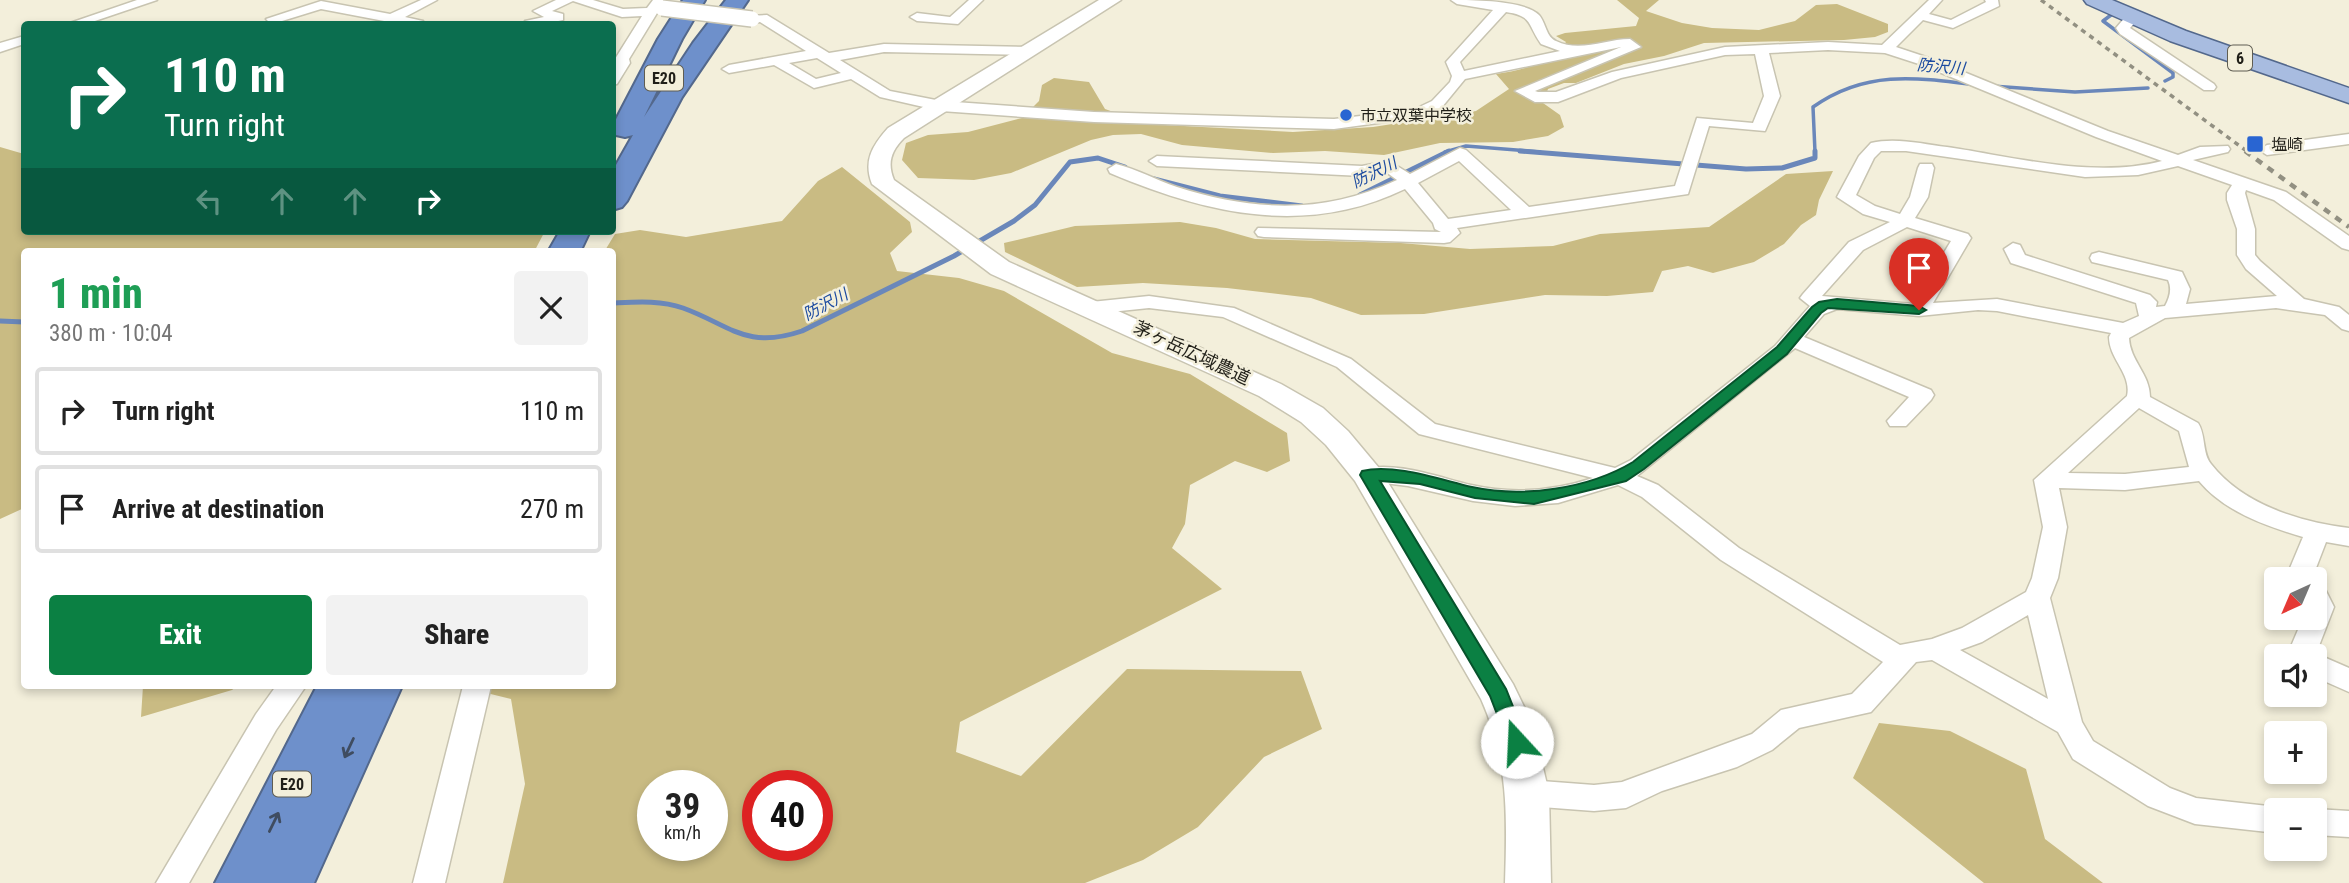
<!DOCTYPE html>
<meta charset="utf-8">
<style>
body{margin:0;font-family:"Roboto Condensed","Noto Sans JP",sans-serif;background:#f2f2f2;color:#222;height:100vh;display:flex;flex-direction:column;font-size:26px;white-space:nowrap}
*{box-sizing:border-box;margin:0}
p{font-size:23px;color:#767676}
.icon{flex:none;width:38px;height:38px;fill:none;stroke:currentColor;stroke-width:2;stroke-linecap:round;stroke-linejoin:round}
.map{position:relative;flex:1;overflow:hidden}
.drawer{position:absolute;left:21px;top:248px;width:595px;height:441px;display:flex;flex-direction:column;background:#fff;border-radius:7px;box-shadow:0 4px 10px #0003}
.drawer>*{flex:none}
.guide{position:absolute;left:21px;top:21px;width:595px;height:214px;border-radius:7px;box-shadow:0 4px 10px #0003;background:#0b6e4f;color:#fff;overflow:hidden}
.needle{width:46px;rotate:224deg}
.fabs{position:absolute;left:2264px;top:567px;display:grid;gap:14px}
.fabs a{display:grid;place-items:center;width:63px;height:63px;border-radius:7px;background:#fff;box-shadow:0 4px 10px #0003;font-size:35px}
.speed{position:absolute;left:637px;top:770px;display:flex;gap:14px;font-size:35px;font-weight:700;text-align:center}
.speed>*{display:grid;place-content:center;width:91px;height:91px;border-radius:50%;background:#fff;box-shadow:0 4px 10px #0003;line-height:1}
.speed small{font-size:18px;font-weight:400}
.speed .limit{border:10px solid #d22;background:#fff;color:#111}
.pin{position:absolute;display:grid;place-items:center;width:60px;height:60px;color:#fff;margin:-72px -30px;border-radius:50% 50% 50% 0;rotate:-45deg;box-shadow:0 0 7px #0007}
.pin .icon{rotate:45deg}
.me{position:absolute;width:77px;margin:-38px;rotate:340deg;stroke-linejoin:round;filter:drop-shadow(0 0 5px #0008)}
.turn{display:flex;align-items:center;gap:24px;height:147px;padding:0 28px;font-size:32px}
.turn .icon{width:91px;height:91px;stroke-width:2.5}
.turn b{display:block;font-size:49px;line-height:60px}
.lanes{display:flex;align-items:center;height:66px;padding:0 28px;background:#0003;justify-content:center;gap:35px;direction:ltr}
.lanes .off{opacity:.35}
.round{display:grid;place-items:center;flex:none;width:74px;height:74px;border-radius:7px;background:#f2f2f2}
.overview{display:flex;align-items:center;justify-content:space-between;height:119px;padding:0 28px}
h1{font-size:42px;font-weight:800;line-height:52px;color:#1e9e55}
.cta{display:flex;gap:14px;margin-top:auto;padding:14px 28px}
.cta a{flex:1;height:80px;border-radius:7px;background:#0b8043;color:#fff;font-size:28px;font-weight:800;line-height:80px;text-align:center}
.cta a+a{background:#f2f2f2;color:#222}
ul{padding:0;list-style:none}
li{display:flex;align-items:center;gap:21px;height:88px;margin:0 14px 10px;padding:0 14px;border:4px solid #e0e0e0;border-radius:7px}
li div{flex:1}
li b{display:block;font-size:26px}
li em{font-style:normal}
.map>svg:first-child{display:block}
.green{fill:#c9bb83;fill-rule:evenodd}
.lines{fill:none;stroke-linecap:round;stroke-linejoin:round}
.stream-far1{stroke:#6a87ba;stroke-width:3.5}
.stream{stroke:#6a87ba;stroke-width:5}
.street-casing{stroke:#c8c4b1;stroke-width:3}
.secondary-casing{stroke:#c8c4b1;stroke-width:3}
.primary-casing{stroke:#53688c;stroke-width:3}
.highway-casing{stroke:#53688c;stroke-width:4}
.street{fill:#fff;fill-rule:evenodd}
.secondary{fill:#fff;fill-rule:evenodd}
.primary{fill:#a8bce0;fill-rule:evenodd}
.highway{fill:#6e90cb;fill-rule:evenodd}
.rail-far1{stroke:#929082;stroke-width:3.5;stroke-dasharray:5 5;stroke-linecap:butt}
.rail{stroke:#929082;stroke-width:4.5;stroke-dasharray:7 7;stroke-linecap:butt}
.street-bridge-casing{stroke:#c8c4b1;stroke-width:18;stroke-linecap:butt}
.street-bridge{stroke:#fff;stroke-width:15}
.oneway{stroke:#3f4c60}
.route{fill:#0b8043;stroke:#07532c;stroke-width:2}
.poi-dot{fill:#2965d2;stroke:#f3efdb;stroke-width:2.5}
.labels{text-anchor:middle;stroke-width:5;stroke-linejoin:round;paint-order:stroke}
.shield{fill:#f3efdb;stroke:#5f5d52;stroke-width:2}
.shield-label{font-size:16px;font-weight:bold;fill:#201f18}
.far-water-label{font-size:16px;font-style:italic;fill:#1c4ba0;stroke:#f3efdb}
.far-poi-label{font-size:16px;fill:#201f18;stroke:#f3efdb;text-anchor:start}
.street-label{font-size:18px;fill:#201f18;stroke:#f3efdb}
</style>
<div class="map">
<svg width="2349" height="883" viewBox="0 0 2349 883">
<rect width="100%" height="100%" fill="#f3efdb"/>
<path class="green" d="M 1617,0 L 1659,0 L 1646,11 L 1682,23 L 1712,28 L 1759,30 L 1795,21 L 1816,5 L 1837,4 L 1888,24 L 1888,32 L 1875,37 L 1844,40 L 1704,43 L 1664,56 L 1624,64 L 1576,83 L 1564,83 L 1548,89 L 1543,103 L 1560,115 L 1564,127 L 1548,136 L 1513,142 L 1440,143 L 1384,155 L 1325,151 L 1273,153 L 1182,145 L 1141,134 L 1113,135 L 1091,140 L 1011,173 L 974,180 L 918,178 L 902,160 L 906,143 L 928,135 L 968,132 L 1022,118 L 1039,101 L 1042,85 L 1054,78 L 1089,82 L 1105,109 L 1147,124 L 1293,132 L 1373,127 L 1476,111 L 1509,89 L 1496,74 C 1522,70 1549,64 1566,42 L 1556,36 L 1565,33 L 1636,26 L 1639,18 Z
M 0,147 L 24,154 L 24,231 L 545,231 L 534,252 L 24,252 L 24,508 L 0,519 Z
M 842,167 L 910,222 L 912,232 L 890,253 L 897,271 L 959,278 L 1004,291 L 1112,353 L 1190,374 L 1287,433 L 1290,461 L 1267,472 L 1235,461 L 1190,485 L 1185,524 L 1172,548 L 1222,589 L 960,722 L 956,752 L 1021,776 L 1127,669 L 1301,671 L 1322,729 L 1264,757 L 1198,827 L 1143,860 L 1085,883 L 503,883 L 525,784 L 511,699 L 458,686 L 612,686 L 612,252 L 604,252 L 615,234 L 640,230 L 686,237 L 782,221 L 818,181 ZM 653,786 L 712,786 L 712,845 L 653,845 ZM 758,786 L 817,786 L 817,845 L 758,845 Z
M 1833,171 L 1819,200 L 1816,215 L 1801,225 L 1784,244 L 1754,262 L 1713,273 L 1688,266 L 1662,271 L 1653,292 L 1607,296 L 1545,295 L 1424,314 L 1361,315 L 1311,298 L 1227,288 L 1143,283 L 1077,287 L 1005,252 L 1004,243 L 1075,226 L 1180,222 L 1216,228 L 1255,239 L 1401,243 L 1470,249 L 1553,246 L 1600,234 L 1709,227 L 1786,174 Z
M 143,686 L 237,686 L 232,690 L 141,717 Z
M 1879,723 L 1950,731 L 2026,769 L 2045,839 L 2103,883 L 1984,883 L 1853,778 Z"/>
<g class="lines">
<path class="stream-far1" d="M 2108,0 L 2115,12 L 2103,21 L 2173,73 L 2173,77 L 2165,81
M 1992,86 L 2075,92 L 2148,88
M 1445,152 L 1466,146 L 1540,152
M 1815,152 L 1813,107 C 1865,70 1915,77 1975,85"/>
<path class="stream" d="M 1520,151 L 1746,169 L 1782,168 L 1815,158 L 1815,151
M 1154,179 L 1220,196 L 1302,206
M 1360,195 L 1449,151
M 612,303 C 636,302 660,300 683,308 C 730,325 746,350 802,331 L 954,256 L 1014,221 L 1035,205 L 1070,162 L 1098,158 L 1125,167
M 0,321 L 24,322"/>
<defs>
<path id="street" d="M 137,0 L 157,0 L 86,24 L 67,24 Z
M 421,0 L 437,0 L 405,17 L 423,21 L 424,24 L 400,24 L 321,9 L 282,21 L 284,24 L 271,24 L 266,19 L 321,1 L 390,14 Z
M 556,0 L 593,0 L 623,9 L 647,8 L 653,0 L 665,0 L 629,59 L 630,63 L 617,84 L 612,85 L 615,59 L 642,16 L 622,17 L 573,1 L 552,11 L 563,14 L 563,20 L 544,24 L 524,24 L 525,21 L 544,17 L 533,11 Z
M 969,0 L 983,0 L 958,24 L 917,21 L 910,17 L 917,13 L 950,17 Z
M 1451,0 C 1471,0 1525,0 1539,15 C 1546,23 1546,37 1556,41 C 1580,53 1605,39 1630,39 L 1641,47 L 1535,91 L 1538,92 L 1556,92 L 1612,72 L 1725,47 L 1828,42 L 1882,45 L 1929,0 L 1942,0 L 1929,14 L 1951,20 L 1986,2 L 1985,0 L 1998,0 L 1999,6 L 1953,28 L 1923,20 L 1896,47 L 1932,59 L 2108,131 L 2178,155 L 2200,147 L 2228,146 L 2230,149 L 2228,152 L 2193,160 L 2286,192 L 2349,236 L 2349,250 L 2342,248 L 2274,200 L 2246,190 L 2245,193 L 2255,229 L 2255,255 L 2260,261 L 2304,299 L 2339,307 L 2349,315 L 2349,331 L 2342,329 L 2325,315 L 2276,308 L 2165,318 L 2129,338 C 2130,361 2150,374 2150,397 L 2198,423 C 2206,435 2202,453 2211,464 C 2242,504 2299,522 2349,528 L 2349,546 L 2326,542 L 2316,568 L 2321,579 L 2317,585 L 2324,587 L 2334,607 L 2317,651 L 2319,655 L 2349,668 L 2349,692 L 2315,677 L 2315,656 L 2292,656 L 2289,651 L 2303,618 L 2315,618 L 2315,579 L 2295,579 L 2290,568 L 2303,537 C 2266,526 2225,512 2199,481 L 2125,490 L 2059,488 L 2067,527 L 2058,578 L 2050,598 L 2082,722 L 2093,741 L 2170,788 L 2196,798 L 2277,807 L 2287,810 L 2277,810 L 2277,833 L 2195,824 L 2148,806 L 2073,759 L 2058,732 L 1932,660 L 1916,662 L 1871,712 L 1799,728 L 1772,750 L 1737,767 L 1662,791 L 1626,808 L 1594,811 L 1528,806 L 1517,802 L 1513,793 L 1517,784 L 1528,780 L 1594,785 L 1622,782 L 1752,734 L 1781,710 L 1852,694 L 1883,662 L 1721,560 L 1642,497 L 1618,485 L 1558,503 L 1515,506 L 1473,501 L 1408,486 L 1360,480 L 1356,475 L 1360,470 C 1394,460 1437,477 1471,485 C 1511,494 1554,491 1593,478 L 1419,434 L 1337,367 L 1223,317 L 1149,308 L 1091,314 L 1084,312 L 1081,308 L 1084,304 L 1091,302 L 1149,296 L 1234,308 L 1351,359 L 1435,424 L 1615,468 L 1631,460 L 1775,346 L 1810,306 L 1800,298 L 1803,294 L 1849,242 L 1890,222 L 1863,214 L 1837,197 L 1859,156 L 1871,143 C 1895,137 1923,144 1947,147 C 2015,157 2094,179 2162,161 L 2096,137 L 1922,65 L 1885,53 L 1828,50 L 1769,53 L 1780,96 L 1765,131 L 1709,126 L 1688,194 L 1457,228 L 1460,233 L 1450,242 L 1444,243 L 1264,237 L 1258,236 L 1255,232 L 1258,228 L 1441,232 L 1435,229 L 1433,223 L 1405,189 C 1306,237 1207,214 1110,173 L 1108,169 L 1116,164 C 1137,169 1156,180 1177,187 C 1253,211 1323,215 1397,180 L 1386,172 L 1362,176 L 1157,166 L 1149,161 L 1157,156 L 1362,166 L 1389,161 L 1410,174 L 1460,148 L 1466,150 L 1529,207 L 1675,186 L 1697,118 L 1753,123 L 1764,96 L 1755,54 L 1725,55 L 1621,78 L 1558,102 L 1535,102 L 1515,91 L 1621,47 L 1465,79 L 1442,107 L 1422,117 L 1334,129 L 1094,122 L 941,111 L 880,97 L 851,79 L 814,88 L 774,65 L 729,73 L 722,69 L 729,65 L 806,51 L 760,22 L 752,23 L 745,19 L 747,16 L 767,15 L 829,53 L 884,44 L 1030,47 L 1037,51 L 1030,55 L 884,52 L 840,60 L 890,91 L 941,101 L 1094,112 L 1334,119 L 1413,110 L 1432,101 L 1450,82 L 1452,76 L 1446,62 L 1493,10 L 1457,4 ZM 1506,12 C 1533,16 1527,24 1541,44 L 1560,51 L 1464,71 L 1460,62 ZM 817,58 L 841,73 L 816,79 L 789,63 ZM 1881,151 L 1906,151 L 2085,177 L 2138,175 L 2178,166 L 2232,185 L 2227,193 L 2227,200 L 2237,229 L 2237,255 L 2246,269 L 2277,296 L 2186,304 L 2190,289 L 2182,272 L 2099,252 L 2092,254 L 2090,258 L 2092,262 L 2168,280 C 2172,289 2170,297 2165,306 L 2156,307 L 2157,302 L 2150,295 L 2025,255 L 2020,245 L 2013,243 L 2004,249 L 2011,263 L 2136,303 L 2139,316 L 2123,323 L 1997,299 L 1933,303 L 1971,238 L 1968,234 L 1915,218 L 1928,197 L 1934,168 L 1932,164 L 1920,164 L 1918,168 L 1910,197 L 1900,214 L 1875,206 L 1856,195 L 1874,158 ZM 1459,161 L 1511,210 L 1448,219 L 1418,183 ZM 1907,227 L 1951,241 L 1913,304 L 1822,296 L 1863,250 ZM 1837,309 L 1919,316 L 1978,310 L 1997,311 L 2111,333 L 2109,337 C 2109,359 2132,374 2127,396 L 2034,480 L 2043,527 L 2032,578 L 2026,592 L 1962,628 L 1932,639 L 1900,645 L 1739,548 L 1658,485 L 1637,476 L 1795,348 L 1909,397 L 1887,421 L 1890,426 L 1906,426 L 1931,400 L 1934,395 L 1931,390 L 1804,337 L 1824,314 ZM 2139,408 L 2179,431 L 2189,467 L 2125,474 L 2068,473 ZM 2028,615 L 2048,699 L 1960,650 L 1982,642 Z
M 2132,14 L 2139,18 L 2130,28 L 2214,84 L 2216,87 L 2214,90 L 2204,90 L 2120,34 L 2116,28 L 2127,15 Z
M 24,36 L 24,44 L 0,52 L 0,43 Z
M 2349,134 L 2349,144 L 2267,155 L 2259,150 L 2267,145 Z
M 276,686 L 306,686 L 276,730 L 189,883 L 156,883 L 256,714 Z
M 463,686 L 491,686 L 445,883 L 413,883 Z
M 2315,809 L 2349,811 L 2349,837 L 2315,835 L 2315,810 L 2310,810 Z"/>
<path id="secondary" d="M 1099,0 L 1121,0 L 904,138 C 891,151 887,163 894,180 L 1009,262 L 1281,384 L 1323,408 L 1348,431 L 1379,468 L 1513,684 L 1533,725 L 1549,793 L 1551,883 L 1505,883 C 1507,817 1509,762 1481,699 L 1355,481 L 1326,445 L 1301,422 L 1259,396 L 991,274 L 872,184 C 863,161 872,146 888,128 Z"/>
<path id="primary" d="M 2084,0 L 2112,0 L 2186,31 L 2349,88 L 2349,103 L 2170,41 L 2087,4 Z"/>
<path id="highway" d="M 683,0 L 705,0 L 682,39 L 644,117 L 693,43 L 726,0 L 748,0 L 682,97 L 627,201 L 622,207 L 612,210 L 612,172 L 633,135 L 625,137 L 616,135 L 612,127 L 658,39 Z
M 560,231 L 590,231 L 580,252 L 548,252 Z
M 317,686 L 402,686 L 314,883 L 215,883 Z"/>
</defs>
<use href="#street" class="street-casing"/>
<use href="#secondary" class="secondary-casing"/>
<use href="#primary" class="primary-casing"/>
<use href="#highway" class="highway-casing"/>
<use href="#street" class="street"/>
<use href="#secondary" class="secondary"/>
<use href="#primary" class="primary"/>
<use href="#highway" class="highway"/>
<path class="rail-far1" d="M 2041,0 L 2248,152"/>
<path class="rail" d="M 2245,151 L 2349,227"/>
<defs>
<path id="street-bridge" d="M 662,8 L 752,19"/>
</defs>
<use href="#street-bridge" class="street-bridge-casing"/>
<use href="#street-bridge" class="street-bridge"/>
</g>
<defs><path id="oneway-shaft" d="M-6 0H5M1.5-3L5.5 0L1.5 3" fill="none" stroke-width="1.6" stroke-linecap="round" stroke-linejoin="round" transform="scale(1.75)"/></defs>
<g class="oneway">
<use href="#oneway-shaft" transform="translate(349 748) rotate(115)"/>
<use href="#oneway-shaft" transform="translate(274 822) rotate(-64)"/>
</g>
<path class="route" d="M 1837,299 L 1919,306 L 1926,310 L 1919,314 L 1828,308 L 1821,313 L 1787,354 L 1644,469 L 1626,481 L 1534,504 L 1475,498 L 1420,484 L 1380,481 L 1506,689 L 1527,742 L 1524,748 L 1517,750 L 1510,748 L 1490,696 L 1360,475 L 1362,471 C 1394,463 1441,480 1472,487 C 1523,498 1588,489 1633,462 L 1777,347 L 1812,307 L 1819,302 Z"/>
<g class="poi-dot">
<circle cx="1346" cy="115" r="7"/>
<rect x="2246" y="135" width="18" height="18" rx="3.5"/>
</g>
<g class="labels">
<g class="shield">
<rect x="2228" y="45.5" width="24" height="25" rx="5"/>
<rect x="645" y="65.5" width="38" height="25" rx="5"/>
<rect x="273" y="771.5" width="38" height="25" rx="5"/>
</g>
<g class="shield-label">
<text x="2240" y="64">6</text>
<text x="664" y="84">E20</text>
<text x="292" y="790">E20</text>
</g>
<g class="far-water-label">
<text transform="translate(1941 66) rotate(5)" y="6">防沢川</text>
<text transform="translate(1374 172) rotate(-26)" y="6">防沢川</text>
<text transform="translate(825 304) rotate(-28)" y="6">防沢川</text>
</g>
<g class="far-poi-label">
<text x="1360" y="121">市立双葉中学校</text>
<text x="2271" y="150">塩崎</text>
</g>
<g class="street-label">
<text transform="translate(1192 353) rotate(25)" y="6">茅ヶ岳広域農道</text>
</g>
</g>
</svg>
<div class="fabs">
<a><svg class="needle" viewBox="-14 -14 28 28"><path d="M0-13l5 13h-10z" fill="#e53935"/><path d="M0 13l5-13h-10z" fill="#767676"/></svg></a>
<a><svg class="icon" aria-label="sound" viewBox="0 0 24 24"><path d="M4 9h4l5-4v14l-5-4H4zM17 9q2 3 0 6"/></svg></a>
<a>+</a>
<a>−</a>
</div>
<div class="speed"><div>39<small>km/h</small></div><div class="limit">40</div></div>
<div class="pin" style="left:1919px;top:310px;background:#d93025"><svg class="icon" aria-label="arrive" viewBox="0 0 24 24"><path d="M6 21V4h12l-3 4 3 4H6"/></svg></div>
<svg class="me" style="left:1517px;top:742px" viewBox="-20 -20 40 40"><circle r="19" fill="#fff"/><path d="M0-13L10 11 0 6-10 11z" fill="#0b8043"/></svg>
<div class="guide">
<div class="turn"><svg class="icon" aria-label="right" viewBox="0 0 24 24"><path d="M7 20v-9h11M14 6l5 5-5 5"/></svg><div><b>110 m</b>Turn right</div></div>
<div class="lanes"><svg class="icon off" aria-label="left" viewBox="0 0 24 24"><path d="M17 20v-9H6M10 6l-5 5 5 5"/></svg><svg class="icon off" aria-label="ahead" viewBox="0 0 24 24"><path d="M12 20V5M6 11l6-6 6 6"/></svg><svg class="icon off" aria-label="ahead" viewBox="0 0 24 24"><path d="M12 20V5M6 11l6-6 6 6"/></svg><svg class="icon" aria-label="right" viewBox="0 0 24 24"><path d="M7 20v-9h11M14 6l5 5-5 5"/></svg></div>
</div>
<section class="drawer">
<div class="overview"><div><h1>1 min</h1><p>380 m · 10:04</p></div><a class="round"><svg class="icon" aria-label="close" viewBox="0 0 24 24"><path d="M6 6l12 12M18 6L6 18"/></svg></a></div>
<ul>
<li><svg class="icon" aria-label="right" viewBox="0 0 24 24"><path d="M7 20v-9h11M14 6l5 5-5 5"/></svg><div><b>Turn right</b></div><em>110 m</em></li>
<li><svg class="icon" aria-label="arrive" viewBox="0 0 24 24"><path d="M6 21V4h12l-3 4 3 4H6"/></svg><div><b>Arrive at destination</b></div><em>270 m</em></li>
</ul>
<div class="cta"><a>Exit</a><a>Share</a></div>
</section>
</div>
